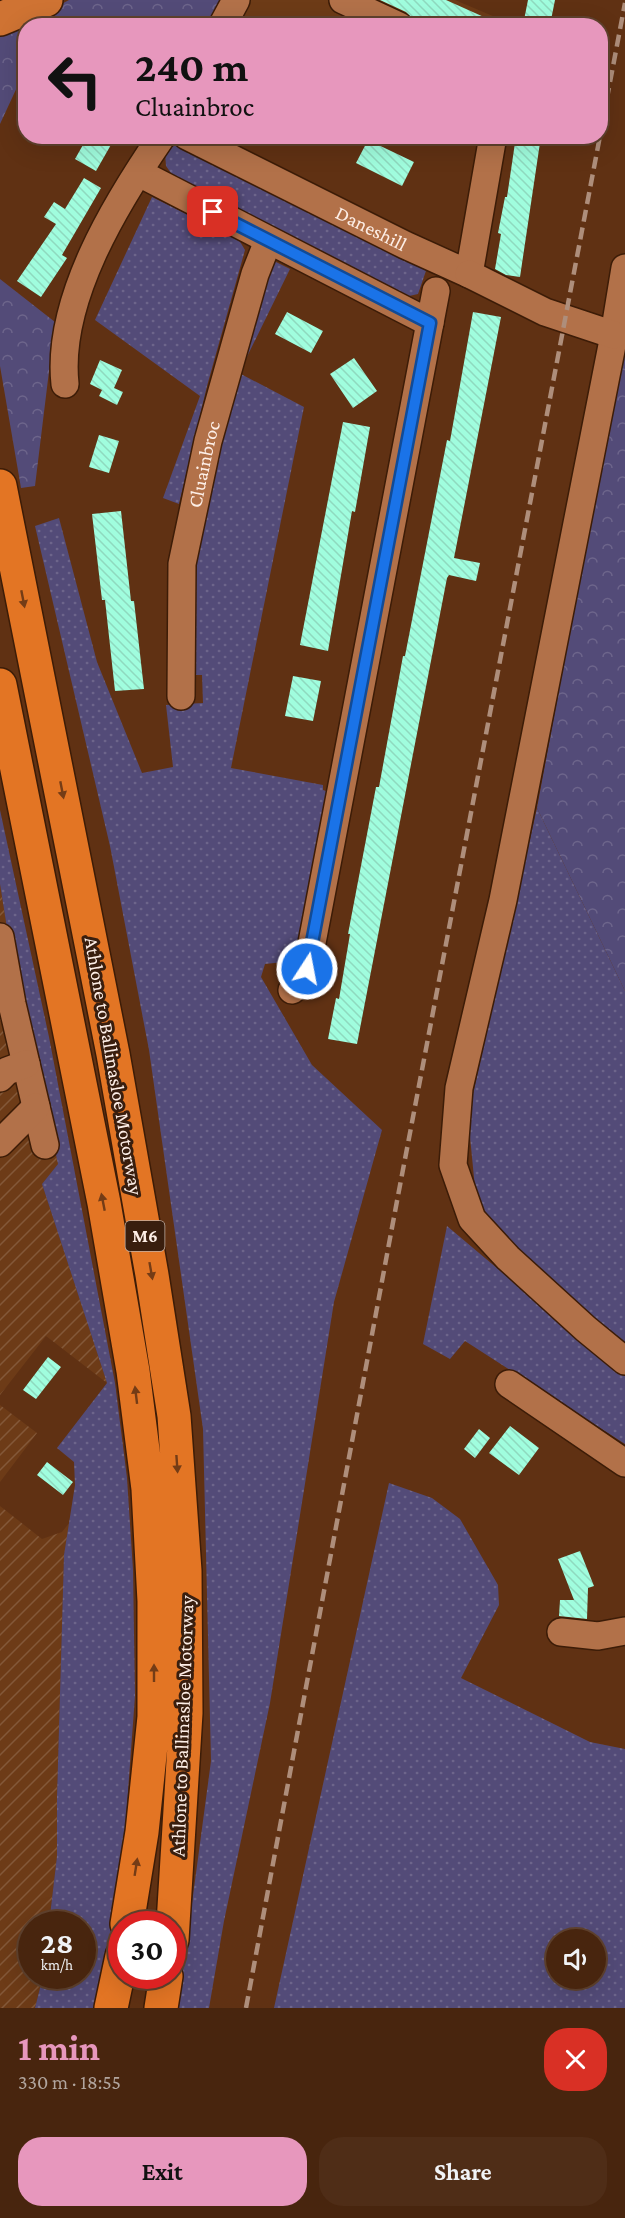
<!DOCTYPE html>
<meta charset="utf-8">
<style>
body{margin:0;font-family:"Crimson Pro",serif;background:#4f2d17;color:#f1f3f6;height:100vh;display:flex;flex-direction:column;font-size:22px;white-space:nowrap}
*{box-sizing:border-box;margin:0}
p{font-size:20px;color:#b1a59e}
.icon{flex:none;width:33px;height:33px;fill:none;stroke:currentColor;stroke-width:2;stroke-linecap:round;stroke-linejoin:round}
.map{position:relative;height:2008px;overflow:hidden}
.sheet{display:flex;flex-direction:column;background:#48250e;flex:1}
.sheet>*{flex:none}
.banner{position:absolute;left:18px;top:18px;width:590px;height:126px;border-radius:24px;box-shadow:0 6px 24px #0002,0 0 0 2px #60422e;background:#e797bd;color:#111;overflow:hidden}
.fabs{position:absolute;left:546px;top:1929px;display:grid;gap:12px}
.fabs a{display:grid;place-items:center;width:60px;height:60px;border-radius:50%;background:#48250e;box-shadow:0 6px 24px #0002,0 0 0 2px #60422e;font-size:30px}
.speed{position:absolute;left:18px;top:1911px;display:flex;gap:12px;font-size:30px;font-weight:700;text-align:center}
.speed>*{display:grid;place-content:center;width:78px;height:78px;border-radius:50%;background:#48250e;box-shadow:0 6px 24px #0002,0 0 0 2px #60422e;line-height:1}
.speed small{font-size:15px;font-weight:400}
.speed .limit{border:9px solid #d22;background:#fff;color:#111}
.pin{position:absolute;display:grid;place-items:center;width:51px;height:51px;color:#fff;margin:-26px;border-radius:12px;box-shadow:0 3px 9px #0006}
.me{position:absolute;width:66px;margin:-33px;rotate:11deg;stroke-linejoin:round;filter:drop-shadow(0 0 4px #0008)}
.turn{display:flex;align-items:center;gap:21px;height:126px;padding:0 18px;font-size:27px}
.turn .icon{width:78px;height:78px;stroke-width:2.5}
.turn b{display:block;font-size:42px;line-height:51px}
.round{display:grid;place-items:center;flex:none;width:63px;height:63px;border-radius:24px;background:#4f2d17}
.summary{display:flex;align-items:center;justify-content:space-between;height:102px;padding:0 18px}
h1{font-size:36px;font-weight:700;line-height:45px;color:#e797bd}
.cta{display:flex;gap:12px;margin-top:auto;padding:12px 18px}
.cta a{flex:1;height:69px;border-radius:24px;background:#e797bd;color:#111;font-size:24px;font-weight:700;line-height:69px;text-align:center}
.cta a+a{background:#4f2d17;color:#f1f3f6}
.map>svg:first-child{display:block}
.built{fill:#6d3b17}
.industrial{fill:url(#industrial-furrows)}
.grass{fill:url(#grass-dots);fill-rule:evenodd}
.forest{fill:url(#forest-crowns)}
.building{fill:url(#building-back-hatch)}
.lines{fill:none;stroke-linecap:round;stroke-linejoin:round}
.minor-casing{stroke:#3c1c07;stroke-width:30}
.major-casing{stroke:#3c1c07;stroke-width:36}
.highway-casing{stroke:#3c1c07;stroke-width:36}
.minor{stroke:#b27149;stroke-width:27}
.major{stroke:#cf7333;stroke-width:33}
.highway{stroke:#e37524;stroke-width:33}
.rail{stroke:#ae8e7b;stroke-width:4.5;stroke-dasharray:12 6;stroke-linecap:butt}
.oneway{fill:#743c16}
.route-casing{stroke:#114b97;stroke-width:15}
.route{stroke:#1a73e8;stroke-width:10}
.labels{text-anchor:middle;stroke-width:6;stroke-linejoin:round;paint-order:stroke}
.shield{fill:#391e0e;stroke:#c2b0a5;stroke-width:1.5}
.shield-label{font-size:18px;font-weight:bold;fill:#fdeee6}
.street-label{font-size:20px;fill:#fdeee6;stroke:#391e0e}
</style>
<div class="map">
<svg width="625" height="2008" viewBox="0 0 625 2008">
<defs>
<pattern id="industrial-furrows" width="10" height="10" patternUnits="userSpaceOnUse" patternTransform="scale(1.5)"><rect width="10" height="10" fill="#6d3b17"/><path d="M-1 1l2-2M0 10L10 0M9 11l2-2" fill="none" stroke="#835839"/></pattern>
<pattern id="grass-dots" width="8" height="8" patternUnits="userSpaceOnUse" patternTransform="scale(1.5)"><rect width="8" height="8" fill="#534b78"/><path d="M2 2h.1M6 6h.1" fill="none" stroke="#6d658b" stroke-width="1.8" stroke-linecap="round"/></pattern>
<pattern id="forest-crowns" width="20" height="18" patternUnits="userSpaceOnUse" patternTransform="scale(1.5)"><rect width="20" height="18" fill="#534b78"/><path d="M2 6a3 3 0 1 1 6 0M12 15a3 3 0 1 1 6 0" fill="none" stroke="#6d658b"/></pattern>
<pattern id="building-back-hatch" width="6" height="6" patternUnits="userSpaceOnUse" patternTransform="scale(1.5)"><rect width="6" height="6" fill="#a0fdde"/><path d="M-1 5l2 2M0 0l6 6M5-1l2 2" fill="none" stroke="#8fd9bf"/></pattern>
</defs>
<rect width="100%" height="100%" fill="#603113"/>
<path class="built" d="M 250,0 L 455,0 L 514,25 L 256,26 L 240,18 Z"/>
<path class="industrial" d="M 0,884 L 9,941 L 58,1164 L 42,1184 L 107,1383 L 46,1336 L 0,1395 Z
M 0,1405 L 37,1433 L 0,1482 Z
M 0,1506 L 42,1539 L 62,1532 L 70,1522 L 64,1555 L 57,1797 L 57,1856 L 49,1924 L 32,1924 L 32,1976 L 43,1976 L 35,2008 L 0,2008 Z"/>
<path class="grass" d="M 175,145 L 428,265 L 418,294 L 409,296 L 173,176 L 166,166 L 165,153 Z
M 152,197 L 239,240 L 245,250 L 207,386 L 179,504 L 163,498 L 200,396 L 95,320 Z
M 272,260 L 290,269 L 239,373 L 304,407 L 231,768 L 323,785 L 323,790 L 329,792 L 298,955 L 293,961 L 265,964 L 261,977 L 312,1065 L 382,1130 L 334,1302 L 270,1703 L 224,1921 L 209,2008 L 178,2008 L 211,1761 L 203,1429 L 149,1050 L 110,846 L 35,526 L 59,518 L 97,662 L 142,773 L 173,767 L 166,705 L 203,703 L 202,675 L 192,675 L 187,600 L 207,469 Z
M 537,808 L 625,991 L 625,1351 L 486,1221 L 475,1188 L 468,1116 Z
M 0,810 L 49,1037 L 115,1383 L 127,1478 L 133,1570 L 135,1696 L 122,1873 L 101,2008 L 35,2008 L 43,1976 L 82,1976 L 82,1924 L 49,1924 L 57,1856 L 57,1797 L 64,1555 L 75,1485 L 74,1462 L 57,1448 L 107,1383 L 42,1184 L 58,1164 L 9,941 L 0,884 Z
M 447,1226 L 625,1376 L 625,1444 L 465,1341 L 450,1359 L 423,1344 Z
M 389,1483 L 432,1498 L 460,1519 L 498,1585 L 499,1605 L 461,1678 L 590,1742 L 625,1749 L 625,2008 L 274,2008 ZM 556,1940 L 596,1940 L 596,1978 L 556,1978 Z"/>
<path class="forest" d="M 69,0 L 221,0 L 208,25 L 26,26 L 25,70 L 0,124 L 0,33 L 28,22 Z
M 0,279 L 55,322 L 35,486 L 21,488 L 0,366 Z
M 625,335 L 625,991 L 537,808 Z"/>
<path class="building" d="M 380,0 L 446,0 L 504,26 L 419,26 L 414,24 L 411,17 L 406,12 Z
M 528,0 L 555,0 L 550,25 L 524,20 Z
M 88,136 L 116,136 L 96,171 L 75,159 Z
M 516,136 L 541,136 L 520,277 L 506,275 L 495,269 L 501,234 L 498,233 L 505,197 L 507,197 Z
M 368,140 L 414,162 L 402,186 L 356,163 Z
M 84,178 L 101,188 L 62,255 L 67,258 L 41,297 L 17,281 L 56,224 L 44,217 L 54,202 L 65,209 Z
M 287,312 L 323,331 L 311,353 L 275,334 Z
M 473,312 L 501,317 L 454,558 L 480,563 L 476,581 L 449,575 L 447,578 L 357,1044 L 328,1039 L 336,998 L 339,999 L 350,934 L 348,934 L 376,787 L 379,787 L 403,656 L 405,656 L 447,440 L 450,441 Z
M 354,358 L 377,391 L 353,408 L 330,374 Z
M 100,360 L 122,370 L 114,388 L 123,392 L 117,405 L 99,396 L 102,390 L 90,384 Z
M 343,422 L 370,427 L 355,512 L 352,511 L 328,651 L 300,645 Z
M 99,435 L 119,441 L 109,473 L 89,467 Z
M 121,511 L 131,601 L 134,601 L 144,689 L 115,691 L 105,600 L 102,600 L 92,514 Z
M 293,676 L 321,681 L 313,721 L 285,716 Z
M 48,1357 L 61,1367 L 36,1399 L 23,1390 Z
M 510,1426 L 539,1448 L 519,1475 L 489,1453 Z
M 479,1429 L 490,1438 L 475,1458 L 464,1449 Z
M 47,1462 L 73,1482 L 63,1495 L 37,1475 Z
M 580,1551 L 594,1586 L 588,1588 L 587,1619 L 559,1616 L 560,1600 L 574,1600 L 558,1559 Z"/>
<g class="lines">
<defs>
<g id="minor">
<path d="M 343,0 L 399,26"/>
<path d="M 222,26 L 236,0"/>
<path id="s1" d="M 187,136 L 405,245 L 469,274 L 493,136"/>
<path d="M 139,173 L 430,323"/>
<path d="M 625,268 L 614,335 L 503,900 L 459,1088 L 453,1165 L 472,1219 L 508,1258 L 586,1329 L 625,1361"/>
<path d="M 469,274 L 545,312 L 614,335"/>
<path d="M 65,384 C 56,300 116,203 162,136"/>
<path id="s2" d="M 181,696 L 182,564 L 208,441 L 255,274 L 268,241"/>
<path d="M 0,937 L 12,1004 L 45,1145"/>
<path d="M 292,990 L 307,969 L 436,291"/>
<path d="M 0,1078 L 7,1071 L 26,1064"/>
<path d="M 0,1143 L 36,1107"/>
<path d="M 509,1384 L 625,1463"/>
<path d="M 561,1632 L 598,1636 L 625,1631"/>
</g>
<path id="major" d="M 0,19 L 46,0"/>
<path id="highway" d="M 0,486 L 113,1054 L 152,1275 L 174,1416 L 185,1571 L 186,1713 L 172,1940
M 0,685 L 104,1203 L 133,1371 L 148,1489 L 154,1601 L 154,1717 L 142,1832 L 127,1924
M 111,2008 L 122,1956
M 161,2008 L 166,1976"/>
</defs>
<use href="#minor" class="minor-casing"/>
<use href="#major" class="major-casing"/>
<use href="#highway" class="highway-casing"/>
<use href="#minor" class="minor"/>
<use href="#major" class="major"/>
<use href="#highway" class="highway"/>
<path class="rail" d="M 600,135 L 625,3
M 246,2008 L 397,1201 L 600,136"/>
</g>
<defs><path id="oneway-solid" d="M-6-.8H1V-3.2L6.5 0L1 3.2V.8H-6Z" transform="scale(1.5)"/></defs>
<g class="oneway">
<use href="#oneway-solid" transform="translate(23 599) rotate(79)"/>
<use href="#oneway-solid" transform="translate(62 790) rotate(79)"/>
<use href="#oneway-solid" transform="translate(103 1202) rotate(-101)"/>
<use href="#oneway-solid" transform="translate(151 1271) rotate(80)"/>
<use href="#oneway-solid" transform="translate(136 1395) rotate(-97)"/>
<use href="#oneway-solid" transform="translate(177 1464) rotate(86)"/>
<use href="#oneway-solid" transform="translate(154 1673) rotate(-90)"/>
<use href="#oneway-solid" transform="translate(136 1867) rotate(-81)"/>
</g>
<g class="lines">
<defs>
<path id="route" d="M 213,212 L 430,323 L 307,969"/>
</defs>
<use href="#route" class="route-casing"/>
<use href="#route" class="route"/>
</g>
<g class="labels">
<rect class="shield" x="125.5" y="1221" width="39" height="30" rx="4.5"/>
<g class="shield-label">
<text x="145" y="1242">M6</text>
</g>
<g class="street-label">
<text dy="7" stroke="none"><textPath href="#s1" startOffset="206">Daneshill</textPath></text>
<text dy="7" stroke="none"><textPath href="#s2" startOffset="234">Cluainbroc</textPath></text>
<text transform="translate(114 1066) rotate(80)" y="7">Athlone to Ballinasloe Motorway</text>
<text transform="translate(182 1726) rotate(-88)" y="7">Athlone to Ballinasloe Motorway</text>
</g>
</g>
</svg>
<div class="fabs">
<a><svg class="icon" aria-label="sound" viewBox="0 0 24 24"><path d="M4 9h4l5-4v14l-5-4H4zM17 9q2 3 0 6"/></svg></a>
</div>
<div class="speed"><div>28<small>km/h</small></div><div class="limit">30</div></div>
<div class="pin" style="left:213px;top:212px;background:#d93025"><svg class="icon" aria-label="arrive" viewBox="0 0 24 24"><path d="M6 21V4h12l-3 4 3 4H6"/></svg></div>
<svg class="me" style="left:307px;top:969px" viewBox="-20 -20 40 40"><circle r="17" fill="#1a73e8" stroke="#fff" stroke-width="3"/><path d="M0-11L8 9 0 5-8 9z" fill="#fff"/></svg>
<div class="banner">
<div class="turn"><svg class="icon" aria-label="left" viewBox="0 0 24 24"><path d="M17 20v-9H6M10 6l-5 5 5 5"/></svg><div><b>240 m</b>Cluainbroc</div></div>
</div>
</div>
<section class="sheet">
<div class="summary"><div><h1>1 min</h1><p>330 m · 18:55</p></div><a class="round" style="background:#d93025;color:#fff"><svg class="icon" aria-label="close" viewBox="0 0 24 24"><path d="M6 6l12 12M18 6L6 18"/></svg></a></div>
<div class="cta"><a>Exit</a><a>Share</a></div>
</section>
